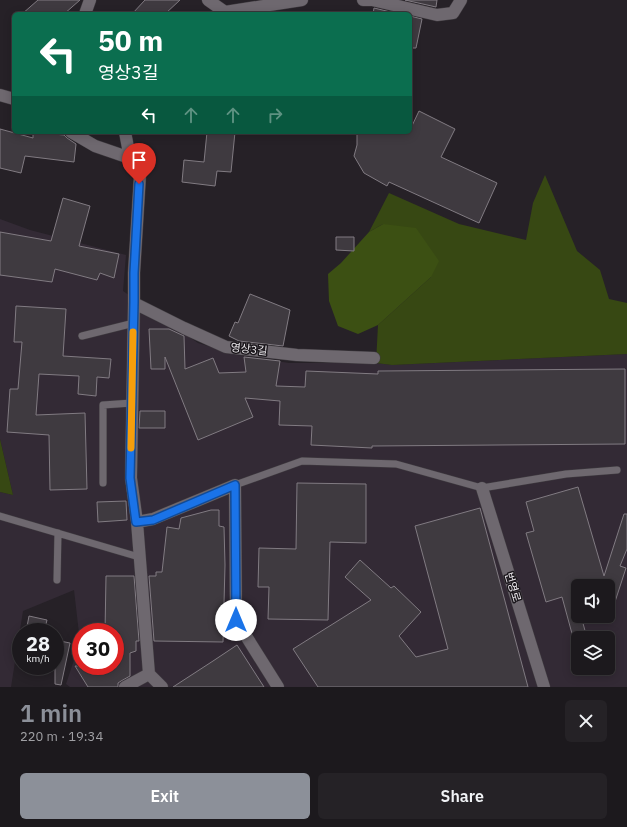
<!DOCTYPE html>
<meta charset="utf-8">
<style>
body{margin:0;font-family:"IBM Plex Sans","Noto Sans KR",sans-serif;background:#252226;color:#f1f3f6;height:100vh;display:flex;flex-direction:column;font-size:15px;white-space:nowrap}
*{box-sizing:border-box;margin:0}
p{font-size:13px;color:#a0a0a4}
.icon{flex:none;width:22px;height:22px;fill:none;stroke:currentColor;stroke-width:2;stroke-linecap:round;stroke-linejoin:round}
.map{position:relative;height:687px;overflow:hidden}
.side{display:flex;flex-direction:column;background:#1c191d;flex:1}
.side>*{flex:none}
.banner{position:absolute;left:12px;top:12px;width:400px;height:122px;border-radius:6px;box-shadow:0 2px 10px #0003,0 0 0 1px #3a383b;background:#0b6e4f;color:#fff;overflow:hidden}
.buttons{position:absolute;left:571px;top:579px;display:grid;gap:8px}
.buttons a{display:grid;place-items:center;width:44px;height:44px;border-radius:6px;background:#1c191d;box-shadow:0 2px 10px #0003,0 0 0 1px #3a383b;font-size:20px}
.speed{position:absolute;left:12px;top:623px;display:flex;gap:8px;font-size:20px;font-weight:700;text-align:center}
.speed>*{display:grid;place-content:center;width:52px;height:52px;border-radius:50%;background:#1c191d;box-shadow:0 2px 10px #0003,0 0 0 1px #3a383b;line-height:1}
.speed small{font-size:10px;font-weight:400}
.speed .limit{border:6px solid #d22;background:#fff;color:#111}
.pin{position:absolute;display:grid;place-items:center;width:34px;height:34px;color:#fff;margin:-41px -17px;border-radius:50% 50% 50% 0;rotate:-45deg;box-shadow:0 0 4px #0007}
.pin .icon{rotate:45deg}
.me{position:absolute;width:44px;margin:-22px;rotate:0deg;stroke-linejoin:round;filter:drop-shadow(0 0 3px #0008)}
.turn{display:flex;align-items:center;gap:14px;height:84px;padding:0 20px;font-size:18px}
.turn .icon{width:52px;height:52px;stroke-width:2.5}
.turn b{display:block;font-size:28px;line-height:34px}
.lanes{display:flex;align-items:center;height:38px;padding:0 20px;background:#0003;justify-content:center;gap:20px;direction:ltr}
.lanes .off{opacity:.35}
.round{display:grid;place-items:center;flex:none;width:42px;height:42px;border-radius:6px;background:#252226}
.summary{display:flex;align-items:center;justify-content:space-between;height:68px;padding:0 20px}
h1{font-size:24px;font-weight:600;line-height:30px;color:#8c9099}
.primary-button{display:flex;gap:8px;margin-top:auto;padding:8px 20px}
.primary-button a{flex:1;height:46px;border-radius:6px;background:#8c9099;color:#fff;font-size:16px;font-weight:600;line-height:46px;text-align:center}
.primary-button a+a{background:#252226;color:#f1f3f6}
.map>svg:first-child{display:block}
.built{fill:#332a35;fill-rule:evenodd}
.green{fill:#374813}
.forest{fill:#3c5013}
.building{fill:#3f3a40;stroke:#817b82}
.lines{fill:none;stroke-linecap:round;stroke-linejoin:round}
.lane-casing{stroke:#403c41;stroke-width:8}
.street-casing{stroke:#403c41;stroke-width:13}
.lane{stroke:#6e686f;stroke-width:7}
.street{stroke:#6e686f;stroke-width:12}
.route-casing{stroke:#114b97;stroke-width:10}
.route{stroke:#1a73e8;stroke-width:7}
.slow{stroke:#f59e0b;stroke-width:7}
.labels{text-anchor:middle;stroke-width:3;stroke-linejoin:round;paint-order:stroke}
.street-label{font-size:11px;fill:#efecf0;stroke:#1c181d}
</style>
<div class="map">
<svg width="627" height="687" viewBox="0 0 627 687">
<rect width="100%" height="100%" fill="#262127"/>
<path class="built" d="M 0,219 L 30,230 L 126,255 L 123,291 L 198,343 L 237,355 L 289,363 L 376,363 L 392,365 L 627,354 L 627,687 L 70,687 L 66,684 L 80,642 L 74,590 L 23,611 L 11,687 L 0,687 L 0,492 L 13,495 L 0,439 ZM 578,586 L 608,586 L 608,616 L 578,616 ZM 81,632 L 115,632 L 115,666 L 81,666 ZM 578,638 L 608,638 L 608,668 L 578,668 Z"/>
<path class="green" d="M 545,175 L 577,251 L 600,270 L 609,299 L 627,303 L 627,354 L 392,365 L 376,363 L 378,325 L 431,277 L 383,224 L 369,232 L 389,193 L 459,224 L 526,240 L 533,203 Z
M 0,439 L 13,495 L 0,492 Z"/>
<path class="forest" d="M 383,224 L 416,228 L 439,261 L 431,277 L 378,325 L 358,334 L 338,326 L 329,301 L 328,274 L 341,263 L 369,232 Z"/>
<path class="building" d="M 38,0 L 80,0 L 64,14 L 22,14 Z
M 145,0 L 180,0 L 165,14 L 132,14 Z
M 405,0 L 437,0 L 436,7 Z
M 374,8 L 399,14 L 373,14 Z
M 410,16 L 422,19 L 416,48 L 410,48 Z
M 419,111 L 455,129 L 441,157 L 497,183 L 479,223 L 389,182 L 387,186 L 364,173 L 354,156 L 357,145 L 357,132 L 410,132 L 410,130 Z
M 0,129 L 33,138 L 33,132 L 64,135 L 67,138 L 76,144 L 74,162 L 25,156 L 21,173 L 0,168 Z
M 207,132 L 235,132 L 231,172 L 217,171 L 215,186 L 182,182 L 184,160 L 204,162 Z
M 63,198 L 90,206 L 79,246 L 119,254 L 114,278 L 100,273 L 97,280 L 55,269 L 52,282 L 0,275 L 0,232 L 51,241 Z
M 336,237 L 354,237 L 354,251 L 336,250 Z
M 250,294 L 290,310 L 283,346 L 239,341 L 229,336 L 235,322 L 238,323 Z
M 16,306 L 66,309 L 63,356 L 111,359 L 109,378 L 97,377 L 96,396 L 78,394 L 79,376 L 39,374 L 36,415 L 85,413 L 87,489 L 50,490 L 49,435 L 7,432 L 10,389 L 18,389 L 22,342 L 14,342 Z
M 149,329 L 169,329 L 184,336 L 185,369 L 213,358 L 219,373 L 246,372 L 244,357 L 280,361 L 276,386 L 305,387 L 306,371 L 378,374 L 378,371 L 625,369 L 625,444 L 372,446 L 372,448 L 311,445 L 312,426 L 279,425 L 280,401 L 245,398 L 253,417 L 198,440 L 165,357 L 165,369 L 151,369 Z
M 140,411 L 165,411 L 165,428 L 139,428 Z
M 297,483 L 366,484 L 366,543 L 330,542 L 328,620 L 268,619 L 269,587 L 258,587 L 259,548 L 296,549 Z
M 578,487 L 604,576 L 624,514 L 627,514 L 627,549 L 620,566 L 626,568 L 611,614 L 608,614 L 608,586 L 578,586 L 578,616 L 581,616 L 587,638 L 578,638 L 578,640 L 574,641 L 562,597 L 546,602 L 526,533 L 534,531 L 526,502 Z
M 126,501 L 127,520 L 98,522 L 97,502 Z
M 480,508 L 528,687 L 318,687 L 293,649 L 371,600 L 345,577 L 360,560 L 391,588 L 394,586 L 421,612 L 399,636 L 416,657 L 448,649 L 415,526 Z
M 211,510 L 219,510 L 219,526 L 224,527 L 225,565 L 223,642 L 154,641 L 149,576 L 156,576 L 156,572 L 162,572 L 167,527 L 179,529 L 181,518 Z
M 106,576 L 134,576 L 139,641 L 136,641 L 136,651 L 130,653 L 130,676 L 121,681 L 118,683 L 118,687 L 88,687 L 75,666 L 115,666 L 115,632 L 105,632 Z
M 29,616 L 47,620 L 44,632 L 26,632 Z
M 55,640 L 70,643 L 61,685 L 55,684 Z
M 237,645 L 264,687 L 173,687 L 213,661 Z"/>
<g class="lines">
<defs>
<path id="lane" d="M 82,336 L 134,323
M 103,483 L 103,405 L 132,403
M 235,485 L 302,461 L 396,464 L 482,488 L 566,474 L 617,470
M 0,516 L 139,557
M 57,580 L 58,533"/>
<path id="street" d="M 208,0 L 225,12 L 302,0
M 363,0 L 372,0 L 437,15 L 453,13 L 461,0
M 85,14 L 90,0
M 0,95 L 14,99
M 71,132 L 95,146 L 130,158 L 140,175 L 134,273 L 134,303 L 131,478 L 137,522 L 149,674 L 162,687
M 125,132 L 130,158
M 134,303 L 184,328 L 226,347 L 297,355 L 374,358
M 482,488 L 544,687
M 137,522 L 153,519 L 235,485 L 236,620 L 278,687
M 125,687 L 149,674"/>
</defs>
<use href="#lane" class="lane-casing"/>
<use href="#street" class="street-casing"/>
<use href="#lane" class="lane"/>
<use href="#street" class="street"/>
</g>
<g class="lines">
<defs>
<path id="route" d="M 139,184 L 134,273 L 134,302 L 130,478 L 136,522 L 153,520 L 235,485 L 236,620"/>
</defs>
<use href="#route" class="route-casing"/>
<use href="#route" class="route"/>
<path class="slow" d="M 131,448 L 133,332"/>
</g>
<g class="labels">
<g class="street-label">
<text transform="translate(249 349) rotate(6)" y="4">영상3길</text>
<text transform="translate(513 587) rotate(73)" y="4">번영로</text>
</g>
</g>
</svg>
<div class="buttons">
<a><svg class="icon" aria-label="sound" viewBox="0 0 24 24"><path d="M4 9h4l5-4v14l-5-4H4zM17 9q2 3 0 6"/></svg></a>
<a><svg class="icon" aria-label="layers" viewBox="0 0 24 24"><path d="M12 4l9 5-9 5-9-5zM3 14l9 5 9-5"/></svg></a>
</div>
<div class="speed"><div>28<small>km/h</small></div><div class="limit">30</div></div>
<div class="pin" style="left:139px;top:184px;background:#d93025"><svg class="icon" aria-label="arrive" viewBox="0 0 24 24"><path d="M6 21V4h12l-3 4 3 4H6"/></svg></div>
<svg class="me" style="left:236px;top:620px" viewBox="-20 -20 40 40"><circle r="19" fill="#fff"/><path d="M0-13L10 11 0 6-10 11z" fill="#1a73e8"/></svg>
<div class="banner">
<div class="turn"><svg class="icon" aria-label="left" viewBox="0 0 24 24"><path d="M17 20v-9H6M10 6l-5 5 5 5"/></svg><div><b>50 m</b>영상3길</div></div>
<div class="lanes"><svg class="icon" aria-label="left" viewBox="0 0 24 24"><path d="M17 20v-9H6M10 6l-5 5 5 5"/></svg><svg class="icon off" aria-label="ahead" viewBox="0 0 24 24"><path d="M12 20V5M6 11l6-6 6 6"/></svg><svg class="icon off" aria-label="ahead" viewBox="0 0 24 24"><path d="M12 20V5M6 11l6-6 6 6"/></svg><svg class="icon off" aria-label="right" viewBox="0 0 24 24"><path d="M7 20v-9h11M14 6l5 5-5 5"/></svg></div>
</div>
</div>
<section class="side">
<div class="summary"><div><h1>1 min</h1><p>220 m · 19:34</p></div><a class="round"><svg class="icon" aria-label="close" viewBox="0 0 24 24"><path d="M6 6l12 12M18 6L6 18"/></svg></a></div>
<div class="primary-button"><a>Exit</a><a>Share</a></div>
</section>
